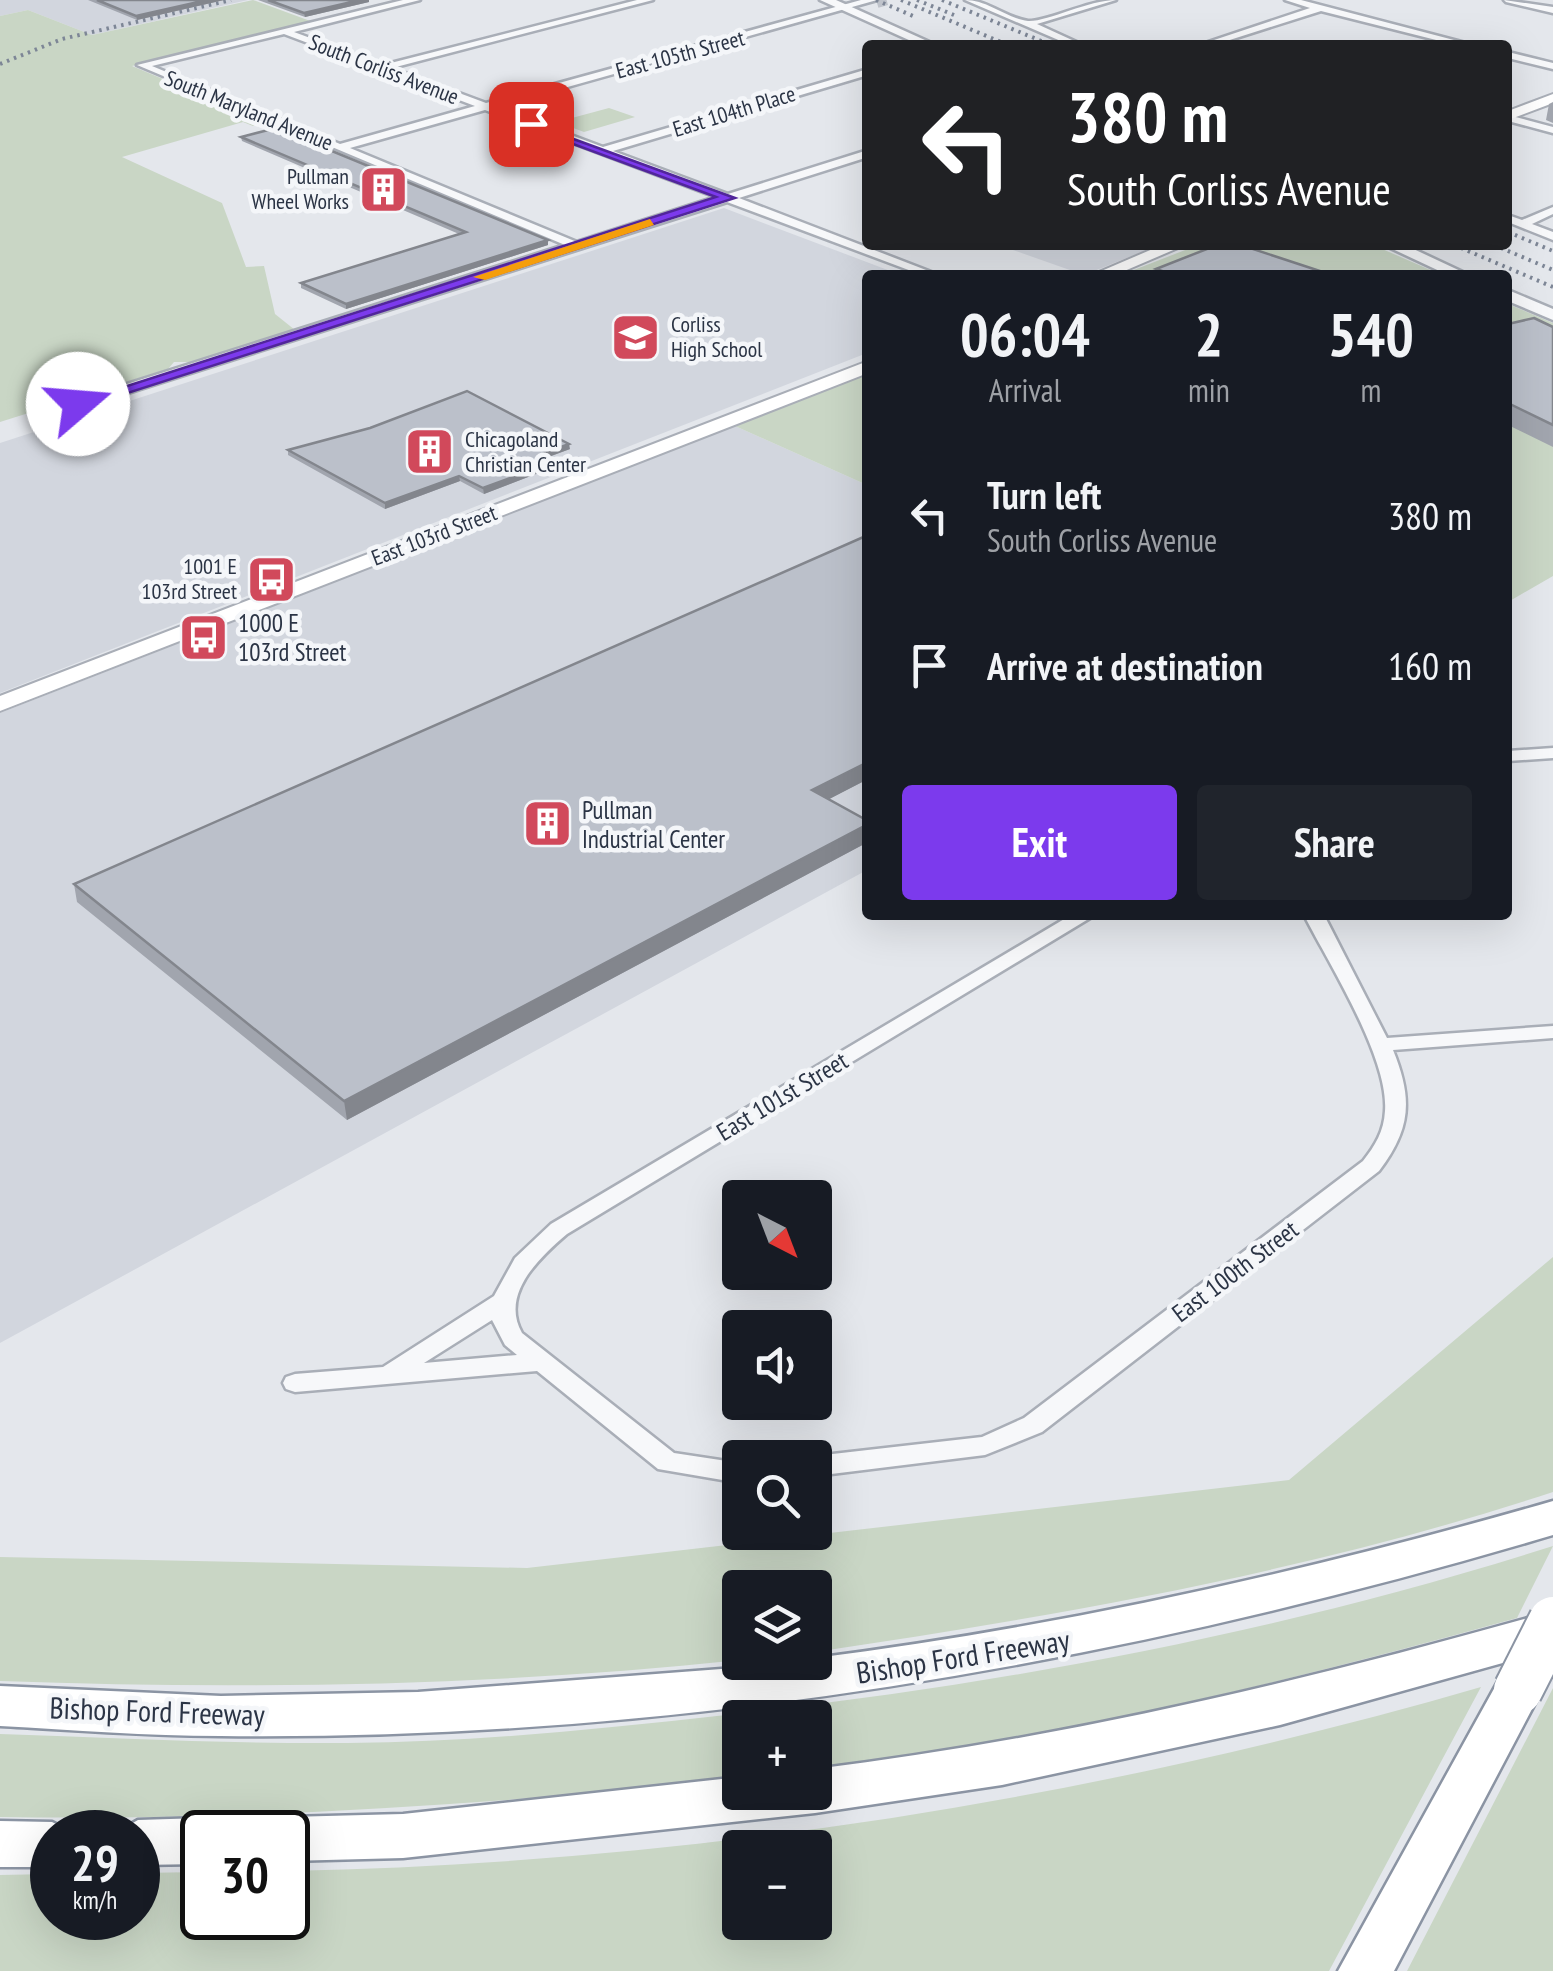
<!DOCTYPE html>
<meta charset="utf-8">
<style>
body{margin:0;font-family:"PT Sans Narrow",sans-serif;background:#20242c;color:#f1f3f6;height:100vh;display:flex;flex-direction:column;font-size:38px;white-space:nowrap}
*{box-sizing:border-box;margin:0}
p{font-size:32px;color:#9ea1a6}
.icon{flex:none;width:55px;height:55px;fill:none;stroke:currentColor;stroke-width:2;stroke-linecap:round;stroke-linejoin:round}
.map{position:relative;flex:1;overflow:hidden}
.side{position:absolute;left:862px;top:270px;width:650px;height:650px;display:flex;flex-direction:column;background:#171b24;border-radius:10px;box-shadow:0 10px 40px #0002}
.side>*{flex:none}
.banner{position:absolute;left:862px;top:40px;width:650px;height:210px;border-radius:10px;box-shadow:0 10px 40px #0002;background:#202124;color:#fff;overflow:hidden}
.needle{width:65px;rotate:138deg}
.buttons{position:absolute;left:722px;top:1180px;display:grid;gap:20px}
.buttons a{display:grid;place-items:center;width:110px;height:110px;border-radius:10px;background:#171b24;box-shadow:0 10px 40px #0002;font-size:50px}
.speed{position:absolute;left:30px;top:1810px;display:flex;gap:20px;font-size:50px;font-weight:700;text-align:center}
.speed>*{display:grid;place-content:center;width:130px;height:130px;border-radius:50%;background:#171b24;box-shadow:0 10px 40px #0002;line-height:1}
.speed small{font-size:25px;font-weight:400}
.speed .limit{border:5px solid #111;border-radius:15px;background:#fff;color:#111}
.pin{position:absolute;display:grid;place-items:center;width:85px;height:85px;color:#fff;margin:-42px;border-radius:20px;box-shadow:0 5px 15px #0006}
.me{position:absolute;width:110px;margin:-55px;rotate:72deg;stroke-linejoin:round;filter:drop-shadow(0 0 8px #0008)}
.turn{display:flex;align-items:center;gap:35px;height:210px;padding:0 40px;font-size:45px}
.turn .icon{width:130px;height:130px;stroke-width:2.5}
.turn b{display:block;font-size:70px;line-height:85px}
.eta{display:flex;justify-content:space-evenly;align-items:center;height:170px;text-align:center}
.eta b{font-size:60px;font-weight:700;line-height:70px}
.action{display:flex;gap:20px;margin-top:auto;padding:20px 40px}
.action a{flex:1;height:115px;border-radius:10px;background:#7c3aed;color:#fff;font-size:40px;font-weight:700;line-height:115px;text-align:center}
.action a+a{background:#20242c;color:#f1f3f6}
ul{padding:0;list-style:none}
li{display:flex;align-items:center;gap:30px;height:150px;padding:0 40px}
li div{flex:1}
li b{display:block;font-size:38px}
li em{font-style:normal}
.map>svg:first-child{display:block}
.built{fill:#d2d6de}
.green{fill:#c9d6c5;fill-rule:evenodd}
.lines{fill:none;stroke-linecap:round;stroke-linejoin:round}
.minor-tunnel{stroke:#bfc3cb;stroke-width:10;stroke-dasharray:10 5;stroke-linecap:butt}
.minor-casing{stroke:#a9aeb7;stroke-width:5}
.tertiary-casing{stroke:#a9aeb7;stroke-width:5}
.secondary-casing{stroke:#a9aeb7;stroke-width:4}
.motorway-casing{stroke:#8b94a3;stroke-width:5}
.minor{fill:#f7f8fa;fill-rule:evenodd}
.tertiary{fill:#f7f8fa;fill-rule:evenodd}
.secondary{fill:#fff;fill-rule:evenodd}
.motorway{fill:#fff;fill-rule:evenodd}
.rail{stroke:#7d8696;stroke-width:4;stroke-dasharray:2.5 5;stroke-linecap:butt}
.motorway-bridge-casing{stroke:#8b94a3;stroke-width:52;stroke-linecap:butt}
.motorway-bridge{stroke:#fff;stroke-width:48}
.wall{fill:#a1a5ae}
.shaded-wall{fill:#83868d}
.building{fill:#bbc0ca;stroke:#83868d;stroke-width:2.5}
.route{fill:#7c3aed;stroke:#51269a;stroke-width:2.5}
.slow{fill:#f59e0b}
.labels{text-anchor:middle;stroke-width:9;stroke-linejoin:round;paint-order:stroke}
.far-street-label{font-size:22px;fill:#2b3445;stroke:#f4f6f9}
.far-poi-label{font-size:22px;fill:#2b3445;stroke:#f4f6f9;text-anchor:end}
.poi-label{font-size:25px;fill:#2b3445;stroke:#f4f6f9;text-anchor:start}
.street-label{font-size:25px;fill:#2b3445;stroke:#f4f6f9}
.near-street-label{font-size:30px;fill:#2b3445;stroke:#f4f6f9}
</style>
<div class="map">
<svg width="1553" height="1971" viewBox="0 0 1553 1971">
<rect width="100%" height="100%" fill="#e4e7ec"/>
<path class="built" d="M 0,0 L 248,0 L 92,35 L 28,10 L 0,16 Z
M 724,208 L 901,275 L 868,275 L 867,353 L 0,693 L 0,443 Z
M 1026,245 L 1159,245 L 1084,275 L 1013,250 Z
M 735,426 L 867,485 L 867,870 L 0,1343 L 0,713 Z"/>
<path class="green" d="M 253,0 L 313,22 L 132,66 L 265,122 L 253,126 L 243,122 L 122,157 L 222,203 L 246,267 L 264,266 L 275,314 L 295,330 L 191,362 L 174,362 L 168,369 L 0,422 L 0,16 L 28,10 L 92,35 Z
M 609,108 L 635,117 L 584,132 L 557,122 Z
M 1198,245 L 1373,245 L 1442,275 L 1121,275 Z
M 1508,304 L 1553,323 L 1553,576 L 1508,602 Z
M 867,374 L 867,485 L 735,426 Z
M 1553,1257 L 1553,1492 C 1313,1571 1065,1615 815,1652 L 815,1588 L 740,1588 L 740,1660 C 493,1686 248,1690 0,1681 L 0,1557 L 527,1568 L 1289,1480 Z
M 1553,1546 L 1517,1618 C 1285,1683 1053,1739 815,1769 L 815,1718 L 740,1718 L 740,1779 C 494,1804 248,1821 0,1817 L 0,1734 C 116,1738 232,1744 348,1743 C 474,1742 601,1729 726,1715 C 1007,1684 1283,1632 1553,1546 Z
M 1481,1687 L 1329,1971 L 0,1971 L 0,1875 L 52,1874 L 52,1918 L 138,1918 L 138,1873 L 202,1872 L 202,1918 L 288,1918 L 288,1871 C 690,1863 1095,1799 1481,1687 ZM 740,1848 L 815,1848 L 815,1922 L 740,1922 Z
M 1553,1688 L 1553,1971 L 1407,1971 Z"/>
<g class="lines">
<path class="minor-tunnel" d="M 877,3 L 887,0"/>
<defs>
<path id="minor" d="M 403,0 L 420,0 L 294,32 L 383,65 L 637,0 L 653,0 L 392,68 L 486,103 L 861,0 L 877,0 L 496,107 L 603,147 L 868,69 L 868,75 L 613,151 L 728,194 L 868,150 L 868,157 L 739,198 L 939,275 L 922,275 L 727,202 L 49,418 L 39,418 L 39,412 L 565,245 L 137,65 ZM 284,34 L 475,106 L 340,144 L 152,66 ZM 485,110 L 716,197 L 577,242 L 350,148 Z
M 965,0 C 988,0 1006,18 1028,21 C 1047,22 1088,0 1116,0 L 1037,24 L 1083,45 L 1070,45 Z
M 1285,0 L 1301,0 L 1473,45 L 1456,45 L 1321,11 L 1214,45 L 1199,45 L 1310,8 Z
M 1504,0 L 1553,7 L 1553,13 L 1506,2 Z
M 1508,52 L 1553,63 L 1553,69 L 1508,58 Z
M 1508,115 L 1553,127 L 1553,133 L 1508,121 Z
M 1553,207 L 1553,214 L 1532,224 L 1553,232 L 1553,240 L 1508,222 L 1508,215 L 1522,220 Z
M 1553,748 L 1553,758 L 1508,761 L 1508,751 Z
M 1071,915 L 1095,915 L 567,1234 C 539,1258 500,1294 522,1333 L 674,1453 L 740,1463 L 740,1483 L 658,1469 L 537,1371 L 295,1392 L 286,1389 L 283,1383 L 286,1377 L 295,1374 L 383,1367 L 494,1296 L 515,1258 L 551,1224 ZM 492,1320 L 505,1345 L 517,1355 L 424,1363 Z
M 1304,915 L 1324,915 L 1387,1038 L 1553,1026 L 1553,1038 L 1393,1050 C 1413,1099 1411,1129 1379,1171 L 1042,1432 L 985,1455 L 815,1476 L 815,1458 L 812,1458 L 815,1456 L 982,1437 L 1024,1418 L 1363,1161 C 1375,1146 1384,1131 1385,1111 C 1389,1058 1329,964 1304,915 Z"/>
<path id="tertiary" d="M 820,0 L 836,0 L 936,45 L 920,45 Z
M 1384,245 L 1405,245 L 1469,275 L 1448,275 Z
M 1508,290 L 1553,309 L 1553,320 L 1508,301 Z"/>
<path id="secondary" d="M 1553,94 L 1553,103 L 1508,120 L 1508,111 Z
M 1162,245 L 1185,245 L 1115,275 L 1092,275 Z
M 868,361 L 868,373 L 0,711 L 0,696 Z"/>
<path id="motorway" d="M 1553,1501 L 1553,1535 C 1120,1664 674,1741 221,1736 C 147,1736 74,1730 0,1726 L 0,1686 L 221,1696 L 418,1692 L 815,1662 L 815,1658 C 1066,1626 1310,1571 1553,1501 Z
M 1553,1611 L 1553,1649 L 1280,1725 L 1002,1785 L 815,1813 L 403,1858 L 288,1861 L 288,1832 L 266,1832 L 270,1823 L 288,1817 L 403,1814 L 740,1777 L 740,1792 L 815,1792 L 815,1769 C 1066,1738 1310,1680 1553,1611 Z
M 1518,1670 L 1535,1676 L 1542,1690 L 1394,1971 L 1338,1971 L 1501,1676 Z
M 202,1818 L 220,1825 L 224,1832 L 202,1832 L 202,1864 L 138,1865 L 138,1832 L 117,1832 L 138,1820 Z
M 0,1821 L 52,1822 L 72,1832 L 52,1832 L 52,1867 L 0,1867 Z"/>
</defs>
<use href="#minor" class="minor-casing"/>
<use href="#tertiary" class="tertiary-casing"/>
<use href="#secondary" class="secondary-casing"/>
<use href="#motorway" class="motorway-casing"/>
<use href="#minor" class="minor"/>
<use href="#tertiary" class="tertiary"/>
<use href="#secondary" class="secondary"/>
<use href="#motorway" class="motorway"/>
<path class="rail" d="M 876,0 L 913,16
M 901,0 L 1008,45
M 917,0 L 954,15
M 942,0 L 1051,45
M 0,64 L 62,39 L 231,0
M 1508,232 L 1553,251
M 1454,245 L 1553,287
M 1494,245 L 1553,270"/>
<defs>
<path id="motorway-bridge" d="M 1518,1690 L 1553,1621"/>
</defs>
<use href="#motorway-bridge" class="motorway-bridge-casing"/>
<use href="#motorway-bridge" class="motorway-bridge"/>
</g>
<path class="wall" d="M 88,0 L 224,0 L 137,20 Z
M 258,0 L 369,0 L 369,2 L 305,17 Z
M 1553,102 L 1553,123 L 1546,120 L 1549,104 Z
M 241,137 L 548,245 L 346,309 L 301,288 L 301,283 L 459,234 L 242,141 Z
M 1156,269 L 1332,275 L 1156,275 Z
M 1508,324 L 1553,327 L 1553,447 L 1508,425 Z
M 570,449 L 546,458 L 553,462 L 554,467 L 484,494 L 460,481 L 385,509 L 288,455 L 288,450 Z
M 868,535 L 868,779 L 829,799 L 868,821 L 868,842 L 347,1120 L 77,902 L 74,884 Z"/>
<path class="shaded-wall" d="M 207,0 L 224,0 L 137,20 L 136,16 Z
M 360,0 L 369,0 L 369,2 L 305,17 L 304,13 Z
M 548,240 L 548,245 L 346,309 L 346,304 Z
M 569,444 L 570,449 L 540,460 L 540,455 Z
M 553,462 L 554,467 L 484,494 L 483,488 Z
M 459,476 L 460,481 L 385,509 L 385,503 Z
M 868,762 L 868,779 L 812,808 L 812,790 Z
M 868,824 L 868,842 L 347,1120 L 344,1101 Z"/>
<path class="building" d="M 97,0 L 207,0 L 136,16 Z
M 268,0 L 360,0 L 304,13 Z
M 276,128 L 548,240 L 346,304 L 301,283 L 466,232 L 241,137 Z
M 1217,245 L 1241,245 L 1332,275 L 1174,275 L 1156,269 Z
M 1534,318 L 1553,327 L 1553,425 L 1508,403 L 1508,324 Z
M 467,391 L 569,444 L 540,455 L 553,462 L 483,488 L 459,476 L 385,503 L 288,450 L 370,428 Z
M 868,535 L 868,762 L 812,790 L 868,821 L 868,824 L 344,1101 L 74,884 Z"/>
<path class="route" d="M 527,122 L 735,198 L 84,407 L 71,404 L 716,197 L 527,127 Z"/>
<path class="slow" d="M 650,219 L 654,225 L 485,280 L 473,277 Z"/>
<defs>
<symbol id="building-square" viewBox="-11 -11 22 22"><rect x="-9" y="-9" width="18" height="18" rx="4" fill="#d1495b" stroke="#f4f6f9"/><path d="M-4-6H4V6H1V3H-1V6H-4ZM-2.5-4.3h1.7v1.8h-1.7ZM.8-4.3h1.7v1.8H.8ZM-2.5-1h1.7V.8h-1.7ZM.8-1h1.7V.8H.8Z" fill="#fff"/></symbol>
<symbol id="school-square" viewBox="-11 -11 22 22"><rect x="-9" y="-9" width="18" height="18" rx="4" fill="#d1495b" stroke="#f4f6f9"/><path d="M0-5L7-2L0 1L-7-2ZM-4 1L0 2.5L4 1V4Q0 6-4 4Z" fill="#fff"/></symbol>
<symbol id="bus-square" viewBox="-11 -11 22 22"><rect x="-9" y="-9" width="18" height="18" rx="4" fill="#d1495b" stroke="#f4f6f9"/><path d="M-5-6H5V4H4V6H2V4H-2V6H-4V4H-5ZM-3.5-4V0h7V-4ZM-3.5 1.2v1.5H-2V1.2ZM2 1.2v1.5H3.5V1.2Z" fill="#fff"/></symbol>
</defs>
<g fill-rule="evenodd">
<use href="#building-square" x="356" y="162" width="55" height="55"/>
<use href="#school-square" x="608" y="310" width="55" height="55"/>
<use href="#building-square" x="402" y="424" width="55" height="55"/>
<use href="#bus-square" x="244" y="552" width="55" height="55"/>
<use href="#bus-square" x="176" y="610" width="55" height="55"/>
<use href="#building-square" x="520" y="796" width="55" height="55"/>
</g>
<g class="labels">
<g class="far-street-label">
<text transform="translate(680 54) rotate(-15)" y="8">East 105th Street</text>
<text transform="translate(384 69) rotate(21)" y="8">South Corliss Avenue</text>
<text transform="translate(249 110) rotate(22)" y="8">South Maryland Avenue</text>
<text transform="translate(734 111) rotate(-17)" y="8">East 104th Place</text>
<text transform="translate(434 535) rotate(-21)" y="8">East 103rd Street</text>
</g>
<g class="far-poi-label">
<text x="349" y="184">Pullman<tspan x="349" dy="25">Wheel Works</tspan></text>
<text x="671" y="332" text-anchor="start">Corliss<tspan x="671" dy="25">High School</tspan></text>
<text x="465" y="447" text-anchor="start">Chicagoland<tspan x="465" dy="25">Christian Center</tspan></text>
<text x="237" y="574">1001 E<tspan x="237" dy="25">103rd Street</tspan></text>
</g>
<g class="poi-label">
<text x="238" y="632">1000 E<tspan x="238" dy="29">103rd Street</tspan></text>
<text x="582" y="819">Pullman<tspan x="582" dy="29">Industrial Center</tspan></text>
</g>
<g class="street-label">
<text transform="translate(782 1096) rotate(-31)" y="9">East 101st Street</text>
<text transform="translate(1235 1271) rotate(-37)" y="9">East 100th Street</text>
</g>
<g class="near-street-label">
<text transform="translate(963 1657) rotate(-9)" y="10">Bishop Ford Freeway</text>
<text transform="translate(157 1712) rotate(2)" y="10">Bishop Ford Freeway</text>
</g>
</g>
</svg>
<div class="buttons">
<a><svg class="needle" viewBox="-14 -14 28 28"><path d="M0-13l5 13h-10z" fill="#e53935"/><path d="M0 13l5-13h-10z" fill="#9ea1a6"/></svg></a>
<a><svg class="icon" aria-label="sound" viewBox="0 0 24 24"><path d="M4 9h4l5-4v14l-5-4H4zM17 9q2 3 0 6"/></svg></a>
<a><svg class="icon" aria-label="search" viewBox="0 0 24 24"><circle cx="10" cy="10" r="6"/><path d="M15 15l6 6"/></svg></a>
<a><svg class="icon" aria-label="layers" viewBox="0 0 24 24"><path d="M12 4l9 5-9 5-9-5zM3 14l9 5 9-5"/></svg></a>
<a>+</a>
<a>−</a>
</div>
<div class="speed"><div>29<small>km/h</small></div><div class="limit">30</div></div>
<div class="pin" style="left:531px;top:124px;background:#d93025"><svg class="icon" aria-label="arrive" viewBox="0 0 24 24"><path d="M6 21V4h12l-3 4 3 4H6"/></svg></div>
<svg class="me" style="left:78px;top:404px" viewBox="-20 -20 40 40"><circle r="19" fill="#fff"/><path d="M0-13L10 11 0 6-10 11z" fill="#7c3aed"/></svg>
<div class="banner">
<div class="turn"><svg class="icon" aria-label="left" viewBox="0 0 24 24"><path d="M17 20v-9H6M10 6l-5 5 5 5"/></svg><div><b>380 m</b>South Corliss Avenue</div></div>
</div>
<section class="side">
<div class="eta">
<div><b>06:04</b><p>Arrival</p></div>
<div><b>2</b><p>min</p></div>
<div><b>540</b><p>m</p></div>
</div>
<ul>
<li><svg class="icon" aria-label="left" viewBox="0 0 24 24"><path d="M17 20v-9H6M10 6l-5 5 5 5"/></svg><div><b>Turn left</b><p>South Corliss Avenue</p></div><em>380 m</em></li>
<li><svg class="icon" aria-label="arrive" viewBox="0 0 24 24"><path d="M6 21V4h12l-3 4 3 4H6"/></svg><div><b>Arrive at destination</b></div><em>160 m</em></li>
</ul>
<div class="action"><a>Exit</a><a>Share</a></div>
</section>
</div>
